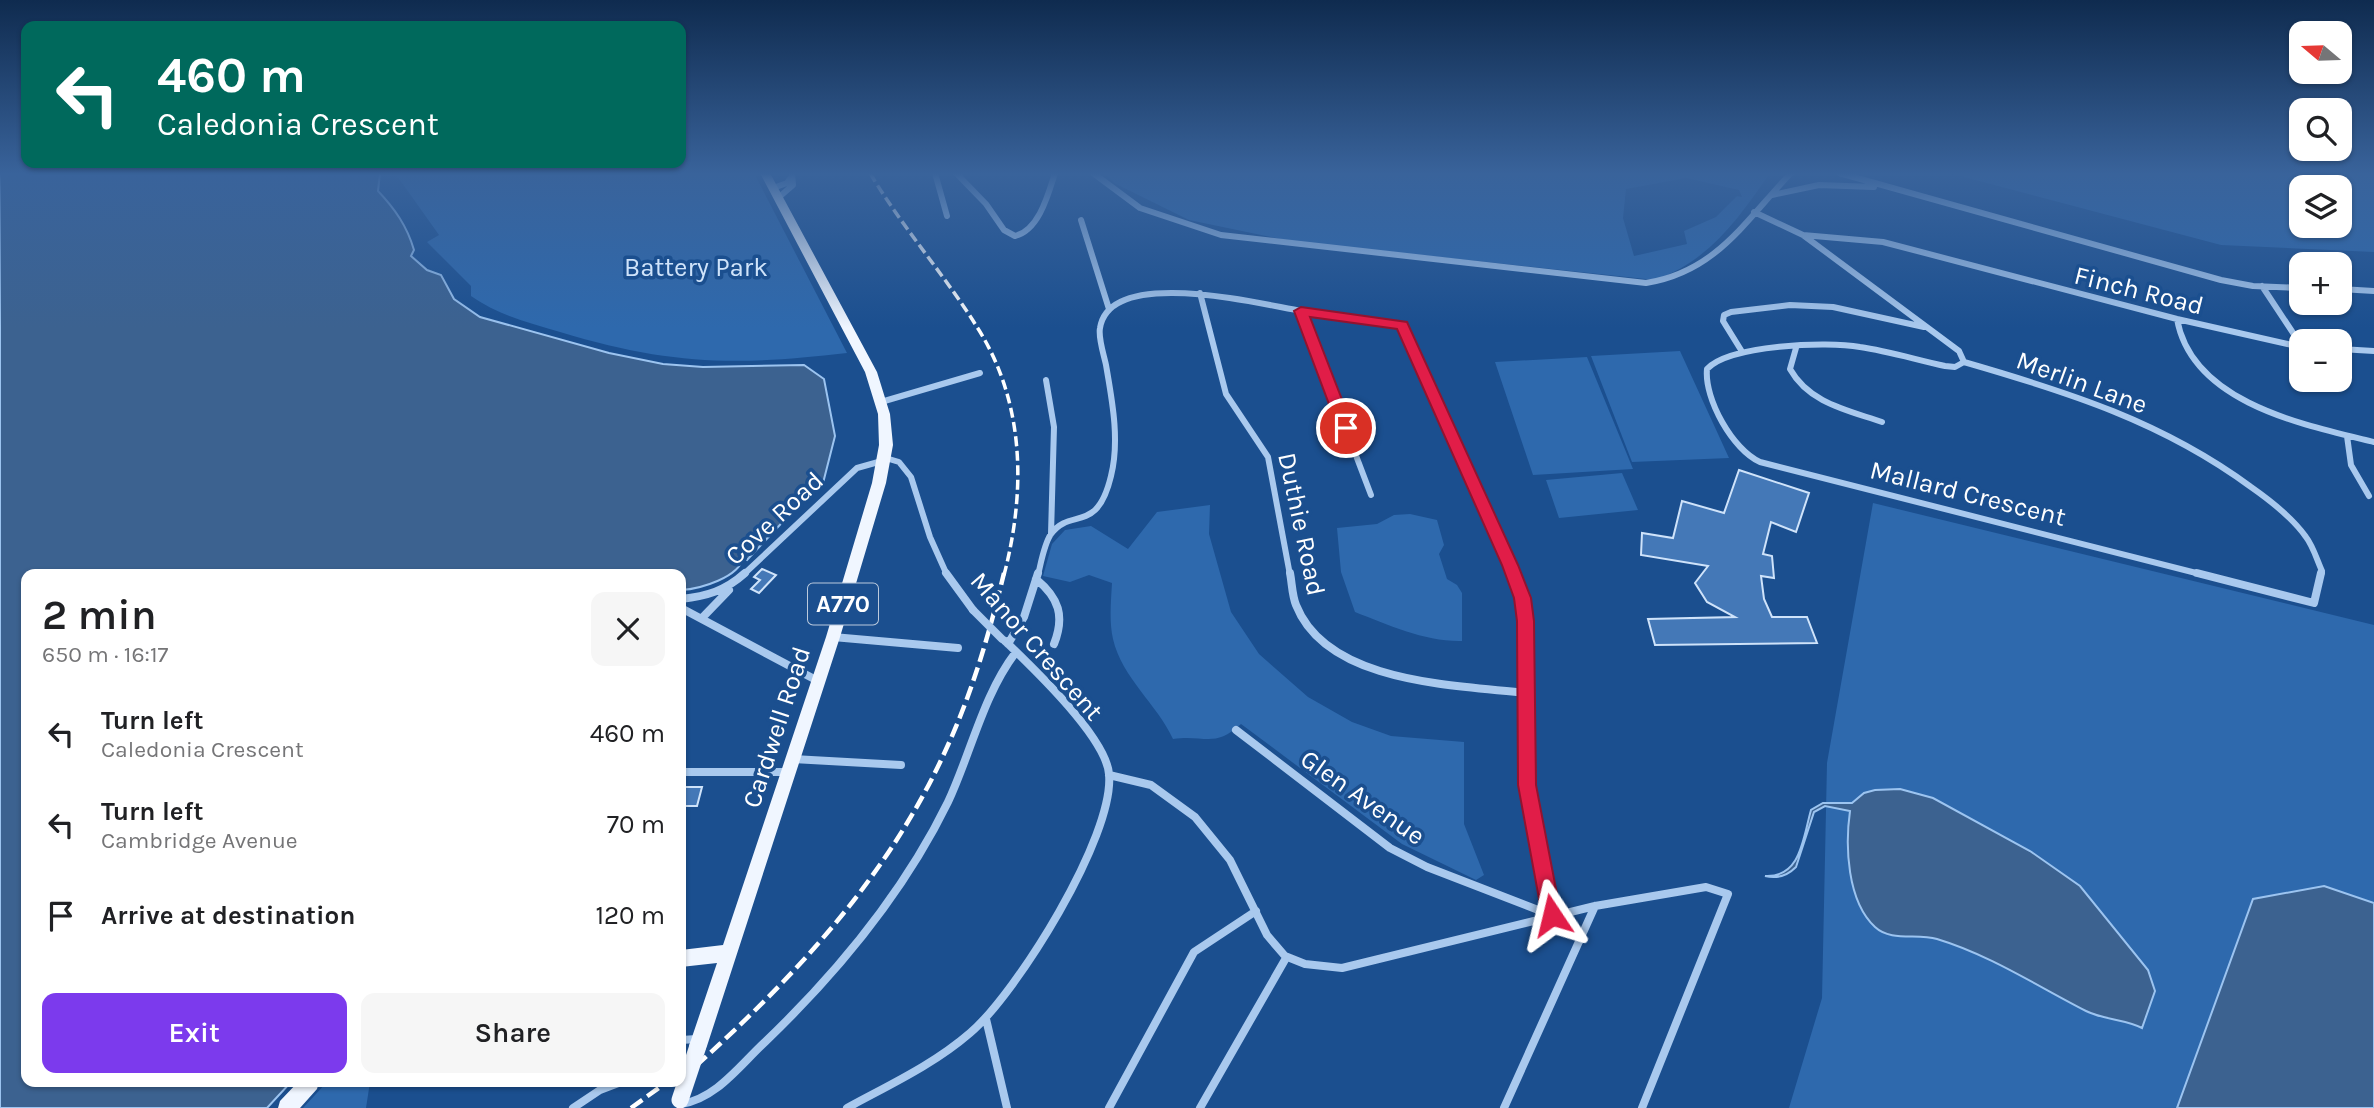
<!DOCTYPE html>
<meta charset="utf-8">
<style>
body{margin:0;font-family:Karla,sans-serif;background:#f6f6f6;color:#202124;height:100vh;display:flex;flex-direction:column;font-size:26px;white-space:nowrap}
*{box-sizing:border-box;margin:0}
p{font-size:23px;color:#757577}
.icon{flex:none;width:38px;height:38px;fill:none;stroke:currentColor;stroke-width:2;stroke-linecap:round;stroke-linejoin:round}
.map{position:relative;flex:1;overflow:hidden}
.details{position:absolute;left:21px;top:569px;width:665px;height:518px;display:flex;flex-direction:column;background:#fff;border-radius:14px;box-shadow:0 2px 5px #0004}
.details>*{flex:none}
.guide{position:absolute;left:21px;top:21px;width:665px;height:147px;border-radius:14px;box-shadow:0 2px 5px #0004;background:#00695c;color:#fff;overflow:hidden}
.needle{width:46px;rotate:289deg}
.buttons{position:absolute;left:2289px;top:21px;display:grid;gap:14px}
.buttons a{display:grid;place-items:center;width:63px;height:63px;border-radius:14px;background:#fff;box-shadow:0 2px 5px #0004;font-size:35px}
.pin{position:absolute;display:grid;place-items:center;width:60px;height:60px;color:#fff;margin:-30px;border:4px solid #fff;border-radius:50%;box-shadow:0 2px 7px #0007}
.me{position:absolute;width:77px;margin:-38px;rotate:350deg;stroke-linejoin:round;filter:drop-shadow(0 0 5px #0008)}
.turn{display:flex;align-items:center;gap:24px;height:147px;padding:0 21px;font-size:32px}
.turn .icon{width:91px;height:91px;stroke-width:2.5}
.turn b{display:block;font-size:49px;line-height:60px}
.round{display:grid;place-items:center;flex:none;width:74px;height:74px;border-radius:14px;background:#f6f6f6}
.headline{display:flex;align-items:center;justify-content:space-between;height:119px;padding:0 21px}
h1{font-size:42px;font-weight:600;line-height:52px}
.action{display:flex;gap:14px;margin-top:auto;padding:14px 21px}
.action a{flex:1;height:80px;border-radius:14px;background:#7c3aed;color:#fff;font-size:28px;font-weight:600;line-height:80px;text-align:center}
.action a+a{background:#f6f6f6;color:#202124}
ul{padding:0;list-style:none}
li{display:flex;align-items:center;gap:21px;height:91px;padding:0 21px}
li div{flex:1}
li b{display:block;font-size:26px}
li em{font-style:normal}
.map>svg:first-child{display:block}
.green{fill:#2e69ad;fill-rule:evenodd}
.water{fill:#3c6290;stroke:#9cc4f0;stroke-width:2}
.building{fill:#4478b7;stroke:#cfe3fa;stroke-width:2}
.lines{fill:none;stroke-linecap:round;stroke-linejoin:round}
.minor-far1{stroke:#a9c9ee;stroke-width:6}
.minor{stroke:#a9c9ee;stroke-width:8}
.primary{fill:#f0f6ff;fill-rule:evenodd}
.rail-far1{stroke:#fff;stroke-width:3.5;stroke-dasharray:10 4.5;stroke-linecap:butt}
.rail{stroke:#fff;stroke-width:4.5;stroke-dasharray:14 6;stroke-linecap:butt}
.minor-bridge{stroke:#a9c9ee;stroke-width:8}
.primary-bridge{stroke:#f0f6ff;stroke-width:17}
.route{fill:#e11d48;stroke:#92132f;stroke-width:2}
.labels{text-anchor:middle;stroke-width:7;stroke-linejoin:round;paint-order:stroke}
.shield{fill:#1b4f8f;stroke:#bbcadd;stroke-width:2}
.shield-label{font-size:24px;font-weight:bold;fill:#fff}
.park-label{font-size:26px;fill:#cfe3fa;stroke:#1b4f8f}
.street-label{font-size:26px;fill:#fff;stroke:#1b4f8f}
</style>
<div class="map">
<svg width="2374" height="1108" viewBox="0 0 2374 1108">
<rect width="100%" height="100%" fill="#1b4f8f"/>
<path class="green" d="M 395,173 L 754,173 L 847,353 C 735,366 669,365 560,332 C 527,322 500,316 471,296 L 471,286 L 427,242 L 439,235 Z
M 1105,173 L 1770,173 C 1739,218 1709,261 1655,280 L 1290,241 L 1189,220 L 1114,183 ZM 1686,178 L 1739,190 L 1742,197 L 1737,196 L 1716,217 L 1684,231 L 1687,244 L 1634,256 L 1623,218 L 1626,189 Z
M 1949,173 L 2374,173 L 2374,252 L 2221,245 ZM 2301,187 L 2340,187 L 2340,226 L 2301,226 Z
M 1680,351 L 1729,458 L 1632,462 L 1591,356 Z
M 1587,357 L 1633,469 L 1533,475 L 1495,362 Z
M 1622,473 L 1638,510 L 1559,518 L 1546,480 Z
M 1873,503 L 2374,625 L 2374,1108 L 1789,1108 L 1822,998 L 1827,763 Z
M 1210,505 L 1209,534 L 1231,612 L 1259,654 L 1308,697 L 1352,722 L 1391,736 L 1464,742 L 1464,824 L 1484,875 L 1476,880 L 1402,844 L 1241,724 C 1214,749 1204,734 1173,739 C 1157,704 1122,678 1113,639 C 1109,622 1111,601 1112,583 L 1089,575 L 1070,582 L 1043,576 L 1052,544 L 1065,530 L 1091,526 L 1128,549 L 1157,512 Z
M 1410,514 L 1437,520 L 1444,545 L 1439,554 L 1447,579 L 1457,585 L 1462,593 L 1462,641 C 1426,642 1388,625 1355,612 L 1341,572 L 1337,528 L 1377,524 L 1394,515 Z
M 327,1082 L 370,1082 L 366,1108 L 303,1108 Z"/>
<path class="water" d="M 0,173 L 380,173 L 378,191 C 395,209 407,226 414,250 L 411,256 L 427,270 L 441,275 L 454,299 L 480,317 L 609,353 L 663,364 L 703,367 L 804,365 L 824,379 L 835,436 L 822,487 L 806,497 L 747,560 L 743,558 C 739,577 701,589 681,590 L 681,574 L 26,574 L 26,1082 L 291,1082 L 267,1108 L 0,1108 Z
M 1900,789 L 1933,798 L 2030,851 L 2080,886 L 2148,970 L 2155,991 L 2142,1028 C 2125,1019 2104,1020 2086,1011 C 2037,986 1990,955 1937,939 C 1917,933 1891,942 1875,927 C 1847,901 1845,846 1850,811 L 1825,806 L 1814,812 L 1796,867 C 1787,876 1777,879 1765,876 C 1801,878 1803,838 1811,810 L 1823,803 L 1852,803 L 1864,793 L 1875,790 Z
M 2324,886 L 2374,903 L 2374,1108 L 2177,1108 L 2253,899 Z"/>
<path class="building" d="M 1739,470 L 1809,493 L 1796,532 L 1771,522 L 1763,554 L 1772,556 L 1774,578 L 1761,576 L 1764,599 L 1772,617 L 1807,617 L 1817,643 L 1655,645 L 1648,619 L 1735,617 L 1707,602 L 1695,583 L 1708,566 L 1641,555 L 1642,533 L 1673,538 L 1682,501 L 1724,513 Z
M 762,569 L 776,575 L 759,593 L 751,589 L 760,580 L 754,577 Z
M 681,787 L 702,787 L 697,806 L 681,806 Z"/>
<g class="lines">
<path class="minor-far1" d="M 935,173 L 947,216
M 956,173 L 986,204 L 1004,230 L 1015,236 C 1039,230 1048,195 1055,173
M 1093,173 L 1140,208 L 1221,235 L 1646,283 C 1716,272 1745,221 1791,173
M 1839,173 L 2221,280 L 2253,286 L 2301,288
M 773,188 L 787,183 L 792,176
M 1772,195 L 1819,185 L 1874,187
M 778,198 L 793,185 L 792,173
M 1754,212 L 1803,235 L 1959,351 L 1964,362
M 1081,220 L 1109,309
M 1803,235 L 1883,242 L 2177,319 L 2301,347
M 2262,286 L 2301,345
M 2340,289 L 2374,291
M 1200,293 L 1226,394 L 1268,457 L 1290,575
M 1301,311 L 1371,495
M 2177,319 C 2192,403 2304,425 2374,442
M 1796,348 L 1790,369 C 1809,403 1847,410 1882,422
M 2340,349 L 2374,351
M 1741,350 L 1723,321 L 1724,315 L 1731,312 L 1790,305 L 1833,307 L 1924,327
M 1046,380 L 1054,427 L 1051,534
M 881,402 L 980,373
M 2347,436 L 2351,465 L 2369,496
M 743,575 L 857,468 L 889,459 L 899,462 L 911,477 L 930,537 L 947,575
M 1038,575 C 1041,563 1044,544 1051,534 C 1071,507 1097,535 1111,476 C 1120,440 1112,400 1106,365 C 1104,355 1098,338 1100,328 C 1110,265 1263,305 1302,311 C 1335,316 1369,319 1402,325 L 1513,575
M 2204,575 L 1760,462 C 1733,450 1704,399 1707,369 C 1729,345 1827,341 1860,347 C 1888,351 1917,360 1945,366 L 1955,367 L 1964,362 C 2068,392 2163,422 2251,487 C 2271,501 2292,517 2306,537 C 2313,546 2317,560 2322,571 L 2321,575"/>
<path class="minor" d="M 946,573 L 973,610
M 1290,573 C 1292,583 1292,595 1296,605 C 1327,684 1456,685 1526,693
M 1512,573 L 1523,598 L 1526,621 L 1527,785 L 1552,915
M 2197,573 L 2314,603 L 2321,573
M 1036,579 C 1059,598 1065,616 1054,644
M 681,599 C 707,596 725,591 745,573
M 681,608 L 818,681
M 702,618 L 729,590
M 833,637 L 958,648
M 1008,644 L 1024,617 L 1038,573
M 1236,730 L 1390,848 L 1427,867 L 1551,915
M 793,759 L 901,765
M 681,772 L 788,772
M 1109,775 L 1151,785 L 1195,817 L 1230,860 L 1267,935 L 1285,956 L 1305,964 L 1342,968 L 1595,906 L 1706,887 L 1728,894 L 1642,1108
M 986,1019 L 1007,1108
M 681,1040 L 697,1039
M 681,1104 C 716,1099 740,1065 765,1042 C 838,972 903,894 948,802 C 971,753 983,695 1016,652
M 573,1108 L 600,1090 L 621,1082
M 847,1108 C 889,1085 933,1065 970,1033 C 1016,994 1115,836 1109,774 C 1106,737 1032,667 1005,641
M 1109,1108 L 1194,952 L 1256,911
M 1200,1108 L 1286,958
M 1504,1108 L 1595,906"/>
<path class="primary" d="M 760,173 L 770,173 L 877,372 L 890,414 L 893,445 L 886,483 L 840,637 L 707,1046 L 704,1052 L 698,1055 L 692,1052 L 689,1046 L 717,963 L 681,967 L 681,950 L 723,945 L 826,637 L 872,483 L 879,445 L 878,414 L 865,372 Z
M 298,1082 L 319,1082 L 317,1089 L 300,1108 L 278,1108 L 280,1101 Z"/>
<path class="rail-far1" d="M 870,173 C 902,227 944,274 977,327 C 1025,402 1026,491 1004,575"/>
<path class="rail" d="M 681,1079 C 789,984 889,878 948,745 C 973,690 990,631 1004,573
M 631,1108 L 667,1082"/>
<path class="minor-bridge" d="M 973,610 L 1002,639"/>
<path class="primary-bridge" d="M 680,1100 L 698,1046"/>
</g>
<linearGradient id="sky" x2="0" y2="1"><stop stop-color="#0f2b4f"/><stop offset="0.53" stop-color="#39639b"/><stop offset="1" stop-color="#39639b" stop-opacity="0"/></linearGradient>
<rect width="2374" height="328" fill="url(#sky)"/>
<path class="route" d="M 1301,307 L 1407,322 L 1518,565 L 1531,598 L 1534,621 L 1536,785 L 1561,915 L 1558,922 L 1552,925 L 1545,922 L 1542,915 L 1518,785 L 1517,621 L 1514,598 L 1502,565 L 1397,329 L 1310,317 L 1353,428 L 1346,433 L 1338,428 L 1294,311 Z"/>
<g class="labels">
<rect class="shield" x="808" y="583.5" width="70" height="41" rx="5"/>
<g class="shield-label">
<text x="843" y="612">A770</text>
</g>
<g class="park-label">
<text x="696" y="276">Battery Park</text>
</g>
<g class="street-label">
<text transform="translate(2139 290) rotate(14)" y="9">Finch Road</text>
<text transform="translate(2082 382) rotate(20)" y="9">Merlin Lane</text>
<text transform="translate(1968 493) rotate(14)" y="9">Mallard Crescent</text>
<text transform="translate(774 518) rotate(-43)" y="9">Cove Road</text>
<text transform="translate(1302 524) rotate(78)" y="9">Duthie Road</text>
<text transform="translate(1037 646) rotate(49)" y="9">Manor Crescent</text>
<text transform="translate(776 727) rotate(-72)" y="9">Cardwell Road</text>
<text transform="translate(1363 797) rotate(35)" y="9">Glen Avenue</text>
</g>
</g>
</svg>
<div class="buttons">
<a><svg class="needle" viewBox="-14 -14 28 28"><path d="M0-13l5 13h-10z" fill="#e53935"/><path d="M0 13l5-13h-10z" fill="#757577"/></svg></a>
<a><svg class="icon" aria-label="search" viewBox="0 0 24 24"><circle cx="10" cy="10" r="6"/><path d="M15 15l6 6"/></svg></a>
<a><svg class="icon" aria-label="layers" viewBox="0 0 24 24"><path d="M12 4l9 5-9 5-9-5zM3 14l9 5 9-5"/></svg></a>
<a>+</a>
<a>−</a>
</div>
<div class="pin" style="left:1346px;top:428px;background:#d93025"><svg class="icon" aria-label="arrive" viewBox="0 0 24 24"><path d="M6 21V4h12l-3 4 3 4H6"/></svg></div>
<svg class="me" style="left:1552px;top:915px" viewBox="-20 -20 40 40"><path d="M0-17L14 15 0 8-14 15z" fill="#e11d48" stroke="#fff" stroke-width="4"/></svg>
<div class="guide">
<div class="turn"><svg class="icon" aria-label="left" viewBox="0 0 24 24"><path d="M17 20v-9H6M10 6l-5 5 5 5"/></svg><div><b>460 m</b>Caledonia Crescent</div></div>
</div>
<section class="details">
<div class="headline"><div><h1>2 min</h1><p>650 m · 16:17</p></div><a class="round"><svg class="icon" aria-label="close" viewBox="0 0 24 24"><path d="M6 6l12 12M18 6L6 18"/></svg></a></div>
<ul>
<li><svg class="icon" aria-label="left" viewBox="0 0 24 24"><path d="M17 20v-9H6M10 6l-5 5 5 5"/></svg><div><b>Turn left</b><p>Caledonia Crescent</p></div><em>460 m</em></li>
<li><svg class="icon" aria-label="left" viewBox="0 0 24 24"><path d="M17 20v-9H6M10 6l-5 5 5 5"/></svg><div><b>Turn left</b><p>Cambridge Avenue</p></div><em>70 m</em></li>
<li><svg class="icon" aria-label="arrive" viewBox="0 0 24 24"><path d="M6 21V4h12l-3 4 3 4H6"/></svg><div><b>Arrive at destination</b></div><em>120 m</em></li>
</ul>
<div class="action"><a>Exit</a><a>Share</a></div>
</section>
</div>
